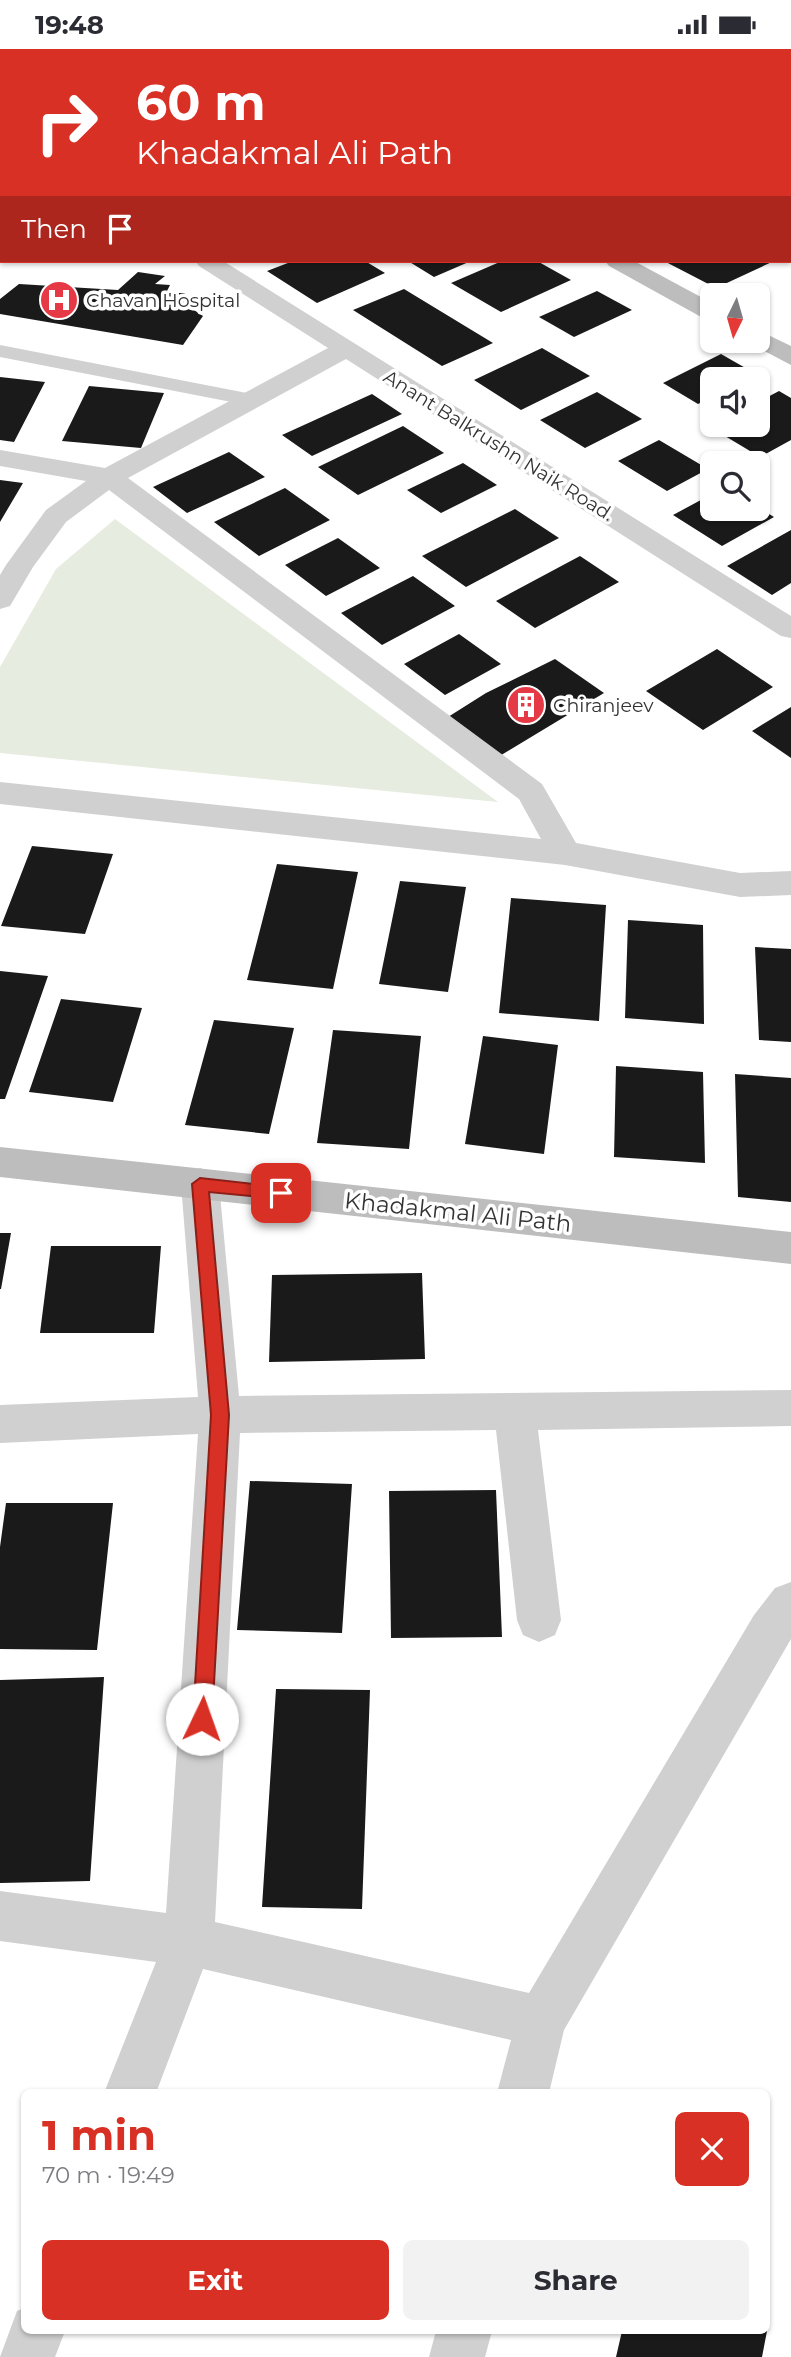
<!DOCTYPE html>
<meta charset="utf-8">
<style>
body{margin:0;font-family:Montserrat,sans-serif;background:#f2f2f3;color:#2b2b33;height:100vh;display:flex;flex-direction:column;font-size:26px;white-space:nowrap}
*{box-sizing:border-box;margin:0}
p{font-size:23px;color:#7c7c81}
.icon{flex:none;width:38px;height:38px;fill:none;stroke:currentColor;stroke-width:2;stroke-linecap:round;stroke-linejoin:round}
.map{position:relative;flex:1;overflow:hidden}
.side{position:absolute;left:21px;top:2040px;width:749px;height:245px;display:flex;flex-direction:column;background:#fff;border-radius:10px;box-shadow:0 2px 5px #0004}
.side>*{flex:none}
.guide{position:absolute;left:0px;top:0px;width:791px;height:214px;box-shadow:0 2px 5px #0004;background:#d93025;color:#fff;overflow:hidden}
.needle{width:46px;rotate:185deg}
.fabs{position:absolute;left:700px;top:234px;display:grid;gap:14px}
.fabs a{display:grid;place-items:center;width:70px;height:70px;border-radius:10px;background:#fff;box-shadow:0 2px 5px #0004;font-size:35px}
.pin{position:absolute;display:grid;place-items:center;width:60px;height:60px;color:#fff;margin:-30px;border-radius:14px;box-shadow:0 4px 10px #0006}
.me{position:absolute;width:77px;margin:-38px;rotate:3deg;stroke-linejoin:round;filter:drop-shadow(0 0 5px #0008)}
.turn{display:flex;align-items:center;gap:24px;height:147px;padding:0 21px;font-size:32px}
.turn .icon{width:91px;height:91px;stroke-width:2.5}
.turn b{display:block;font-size:49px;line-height:60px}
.then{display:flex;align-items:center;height:66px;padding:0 21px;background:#0003;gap:14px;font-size:26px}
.round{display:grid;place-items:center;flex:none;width:74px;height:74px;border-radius:10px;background:#f2f2f3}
.summary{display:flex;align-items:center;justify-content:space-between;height:119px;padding:0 21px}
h1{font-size:42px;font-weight:700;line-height:52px;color:#d93025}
.button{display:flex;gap:14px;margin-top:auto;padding:14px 21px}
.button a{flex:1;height:80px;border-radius:10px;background:#d93025;color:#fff;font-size:28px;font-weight:700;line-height:80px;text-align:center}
.button a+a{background:#f2f2f3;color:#2b2b33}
.status{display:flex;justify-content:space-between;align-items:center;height:49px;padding:0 35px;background:#fff;direction:ltr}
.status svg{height:19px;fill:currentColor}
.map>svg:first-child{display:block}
.green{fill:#e6ecdf}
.building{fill:#1a1a1a}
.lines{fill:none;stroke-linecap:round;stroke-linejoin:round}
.lane{fill:#d0d0d0;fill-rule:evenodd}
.street{fill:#d0d0d0;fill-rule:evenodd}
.secondary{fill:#bdbdbd;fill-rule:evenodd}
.highway{fill:#9a9a9a;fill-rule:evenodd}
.route{fill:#d93025;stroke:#8d1f18;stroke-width:2}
.labels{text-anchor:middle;stroke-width:7;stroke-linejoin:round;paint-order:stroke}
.far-poi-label{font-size:19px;fill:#333;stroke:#fff;text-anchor:start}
.far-street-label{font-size:19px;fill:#333;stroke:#fff}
.street-label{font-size:23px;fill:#333;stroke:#fff}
</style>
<div class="status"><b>19:48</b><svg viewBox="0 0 49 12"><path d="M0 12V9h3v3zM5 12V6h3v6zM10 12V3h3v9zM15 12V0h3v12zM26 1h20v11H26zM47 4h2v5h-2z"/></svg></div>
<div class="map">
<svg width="791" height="2308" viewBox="0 0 791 2308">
<rect width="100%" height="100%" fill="#fff"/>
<path class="green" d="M 115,470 L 498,753 L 0,704 L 0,618 L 56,520 Z"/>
<path class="building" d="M 293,212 L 365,212 L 385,224 L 317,254 L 267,222 Z
M 408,212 L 471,212 L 434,228 Z
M 502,212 L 537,212 L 571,231 L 501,263 L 451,234 Z
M 664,212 L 774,212 L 716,239 Z
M 138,223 L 165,227 L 155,235 L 170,236 L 166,244 L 185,244 L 180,250 L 196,253 L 191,259 L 203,267 L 183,296 L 0,265 L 0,250 L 19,235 L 118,241 Z
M 404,240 L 493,294 L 442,317 L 353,261 Z
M 597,242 L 632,261 L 574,288 L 539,268 Z
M 542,299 L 590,327 L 521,361 L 474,331 Z
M 721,305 L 756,325 L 746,331 L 712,331 L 712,348 L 698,355 L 663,334 Z
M 0,328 L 45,333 L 14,393 L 0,391 Z
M 89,337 L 164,344 L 141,399 L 62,392 Z
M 779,342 L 791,349 L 791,391 L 760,408 L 710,378 L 758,376 L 758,353 Z
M 597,343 L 642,370 L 585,399 L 540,371 Z
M 372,345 L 402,365 L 312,407 L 282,386 Z
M 403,377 L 444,404 L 358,446 L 318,418 Z
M 659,391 L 708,420 L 667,442 L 618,412 Z
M 229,403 L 265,428 L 187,464 L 153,438 Z
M 463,414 L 497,436 L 441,464 L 407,441 Z
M 0,431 L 23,434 L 0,473 Z
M 285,439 L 330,471 L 259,507 L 214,473 Z
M 712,445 L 712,460 L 758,460 L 758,458 L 774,468 L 722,497 L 673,466 Z
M 515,460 L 559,489 L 466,538 L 422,507 Z
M 791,481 L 791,534 L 772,546 L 727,517 Z
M 338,489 L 380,519 L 326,547 L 285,516 Z
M 580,507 L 619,533 L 535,579 L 496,552 Z
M 413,527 L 455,557 L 382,596 L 341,564 Z
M 459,585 L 501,615 L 445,646 L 404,615 Z
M 717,600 L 773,638 L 703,681 L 646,642 Z
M 555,610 L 604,644 L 498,708 L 448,668 L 486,644 Z
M 791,658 L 791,709 L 752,682 Z
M 32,797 L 113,805 L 85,885 L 1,877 Z
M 277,815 L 358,823 L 333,940 L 247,931 Z
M 400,832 L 466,838 L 448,943 L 379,935 Z
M 511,849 L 606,856 L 599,972 L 499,964 Z
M 628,871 L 703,876 L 704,975 L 625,969 Z
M 755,898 L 791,900 L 791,993 L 759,991 Z
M 0,922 L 48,927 L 5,1050 L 0,1050 Z
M 61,950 L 142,959 L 113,1053 L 29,1043 Z
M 214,971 L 294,979 L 269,1085 L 185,1076 Z
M 333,981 L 421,987 L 409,1100 L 317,1094 Z
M 483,987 L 558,996 L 544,1105 L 465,1095 Z
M 616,1017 L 703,1023 L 705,1114 L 614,1108 Z
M 735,1025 L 791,1029 L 791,1153 L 738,1148 Z
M 0,1184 L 11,1184 L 1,1240 L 0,1240 Z
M 51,1197 L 161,1197 L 154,1284 L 40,1284 Z
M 422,1224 L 425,1310 L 269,1313 L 272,1226 Z
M 250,1432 L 352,1435 L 342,1584 L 237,1581 Z
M 496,1441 L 502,1588 L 391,1589 L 389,1442 Z
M 6,1454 L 113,1454 L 97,1601 L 0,1600 L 0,1498 Z
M 104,1628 L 90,1832 L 0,1834 L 0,1631 Z
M 276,1640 L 370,1641 L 362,1860 L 262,1858 Z
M 622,2282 L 767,2282 L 762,2308 L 616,2308 Z"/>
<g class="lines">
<path class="lane" d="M 0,91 L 2,91 L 2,101 L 0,101 Z
M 0,296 L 252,345 L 259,347 L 262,351 L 259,355 L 252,357 L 0,308 Z"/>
<path class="street" d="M 593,0 L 615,0 L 616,2 L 594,2 Z
M 789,29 L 791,29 L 789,45 Z
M 195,212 L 223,212 L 791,567 L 791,589 L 781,587 L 346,310 L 128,429 L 542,735 L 576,794 L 740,824 L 791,822 L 791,846 L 740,848 L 565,816 L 0,755 L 0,733 L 541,790 L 519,750 L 109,441 L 66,473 L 33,518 L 10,557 L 0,560 L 0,526 L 6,516 L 46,461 L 86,432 L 0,417 L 0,401 L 105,419 L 328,299 L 199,217 Z
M 200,1119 L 214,1124 L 219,1135 L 239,1347 L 791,1341 L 791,1377 L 538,1381 L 561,1571 L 555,1586 L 539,1593 L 523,1586 L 517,1571 L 496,1381 L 240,1384 L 215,1873 L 529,1944 L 754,1566 L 775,1539 L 791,1533 L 791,1590 L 564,1981 L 549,2044 L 497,2044 L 511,1991 L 203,1920 L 156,2044 L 104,2044 L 156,1913 L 0,1892 L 0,1842 L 166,1864 L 198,1385 L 0,1394 L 0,1356 L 198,1348 L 181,1135 L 186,1124 Z
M 24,2259 L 24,2282 L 65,2282 L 55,2308 L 0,2308 L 17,2262 Z
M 436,2282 L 492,2282 L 485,2308 L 429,2308 Z"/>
<path class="secondary" d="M 210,0 L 232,0 L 233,2 L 211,2 Z
M 605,212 L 634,212 L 712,254 L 712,271 L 703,269 L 609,217 Z
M 758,281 L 791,297 L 791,316 L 749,294 L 748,292 L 758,292 Z
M 0,1098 L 791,1183 L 791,1215 L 0,1128 Z"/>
<path class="highway" d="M 121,0 L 142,0 L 120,2 Z
M 2,128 L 2,143 L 0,144 L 0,129 Z"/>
</g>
<path class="route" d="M 200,1129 L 281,1138 L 289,1144 L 281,1150 L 209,1143 L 229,1366 L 212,1670 L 209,1677 L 202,1680 L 195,1677 L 193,1670 L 211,1366 L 192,1135 Z"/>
<defs>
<symbol id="hospital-disc" viewBox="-11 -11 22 22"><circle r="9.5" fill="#e63946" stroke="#fff"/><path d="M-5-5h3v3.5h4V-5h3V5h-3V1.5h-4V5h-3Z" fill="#fff"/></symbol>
<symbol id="building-disc" viewBox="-11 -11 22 22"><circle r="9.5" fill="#e63946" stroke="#fff"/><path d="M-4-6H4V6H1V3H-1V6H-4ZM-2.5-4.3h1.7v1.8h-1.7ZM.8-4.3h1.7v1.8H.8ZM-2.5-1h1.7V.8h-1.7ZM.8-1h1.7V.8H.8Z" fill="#fff"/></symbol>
</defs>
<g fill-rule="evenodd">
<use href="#hospital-disc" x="37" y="229" width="44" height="44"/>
<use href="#building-disc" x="504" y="634" width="44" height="44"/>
</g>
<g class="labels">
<g class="far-poi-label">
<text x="86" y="258">Chavan Hospital</text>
<text x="553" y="663">Chiranjeev</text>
</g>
<g class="far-street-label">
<text transform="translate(499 396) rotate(32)" y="7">Anant Balkrushn Naik Road.</text>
</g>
<g class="street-label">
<text transform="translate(458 1163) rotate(6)" y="8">Khadakmal Ali Path</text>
</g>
</g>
</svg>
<div class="fabs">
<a><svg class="needle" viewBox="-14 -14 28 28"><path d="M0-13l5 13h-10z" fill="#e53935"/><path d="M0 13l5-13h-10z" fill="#7c7c81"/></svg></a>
<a><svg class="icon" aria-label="sound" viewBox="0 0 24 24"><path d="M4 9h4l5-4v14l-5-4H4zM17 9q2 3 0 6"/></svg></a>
<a><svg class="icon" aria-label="search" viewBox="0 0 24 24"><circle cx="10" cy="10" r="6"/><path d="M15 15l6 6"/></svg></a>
</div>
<div class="pin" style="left:281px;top:1144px;background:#d93025"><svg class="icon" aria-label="arrive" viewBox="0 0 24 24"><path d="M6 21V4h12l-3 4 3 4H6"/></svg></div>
<svg class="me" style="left:202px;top:1670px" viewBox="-20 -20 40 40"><circle r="19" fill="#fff"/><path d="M0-13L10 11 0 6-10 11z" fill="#d93025"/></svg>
<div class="guide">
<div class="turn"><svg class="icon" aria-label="right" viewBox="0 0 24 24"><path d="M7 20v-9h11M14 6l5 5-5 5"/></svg><div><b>60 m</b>Khadakmal Ali Path</div></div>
<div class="then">Then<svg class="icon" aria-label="arrive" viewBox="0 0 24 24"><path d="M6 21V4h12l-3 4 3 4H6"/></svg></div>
</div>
<section class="side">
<div class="summary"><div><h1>1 min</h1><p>70 m · 19:49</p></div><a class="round" style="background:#d93025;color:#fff"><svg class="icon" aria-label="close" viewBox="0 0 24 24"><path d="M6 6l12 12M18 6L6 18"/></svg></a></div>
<div class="button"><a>Exit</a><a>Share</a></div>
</section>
</div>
